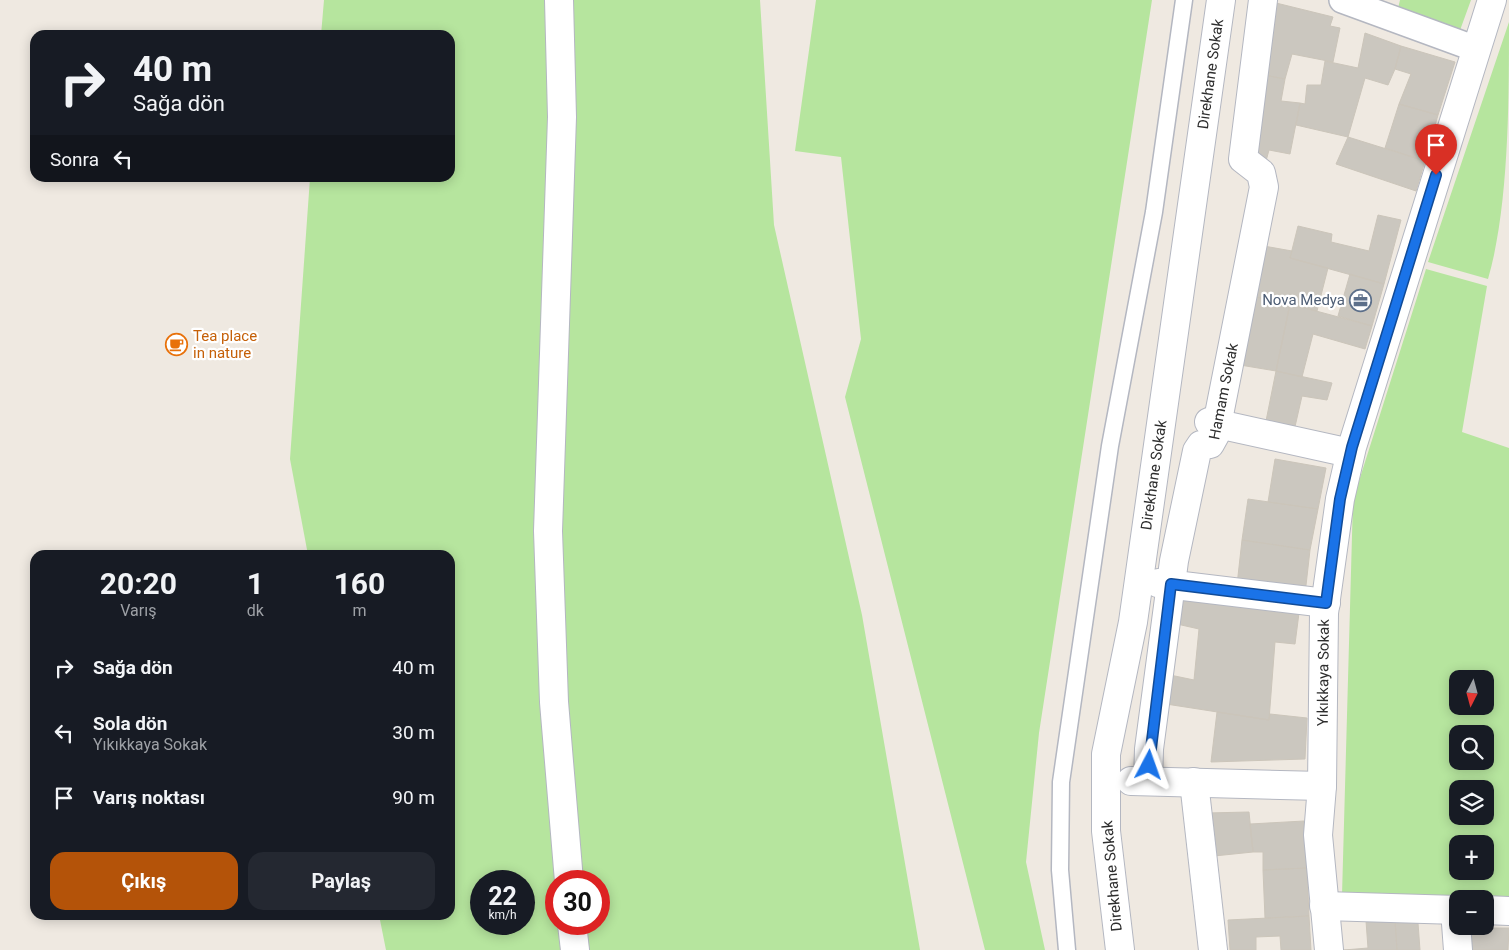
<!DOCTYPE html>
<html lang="tr">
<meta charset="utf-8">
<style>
body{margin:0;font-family:Roboto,sans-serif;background:#242831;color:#f1f3f6;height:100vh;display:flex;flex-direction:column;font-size:19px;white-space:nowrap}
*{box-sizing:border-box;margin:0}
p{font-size:16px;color:#9ea1a6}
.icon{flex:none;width:28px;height:28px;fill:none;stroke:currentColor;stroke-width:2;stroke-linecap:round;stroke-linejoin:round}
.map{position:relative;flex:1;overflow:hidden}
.sheet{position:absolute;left:30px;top:550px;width:425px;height:370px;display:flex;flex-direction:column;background:#171b24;border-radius:15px;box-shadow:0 2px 12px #0003}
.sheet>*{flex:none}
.banner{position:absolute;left:30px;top:30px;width:425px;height:152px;border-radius:15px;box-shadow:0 2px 12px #0003;background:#171b24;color:#f1f3f6;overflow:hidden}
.needle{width:32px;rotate:186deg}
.fabs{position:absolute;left:1449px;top:670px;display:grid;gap:10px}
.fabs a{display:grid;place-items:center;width:45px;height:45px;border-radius:10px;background:#171b24;box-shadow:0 2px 12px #0003;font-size:25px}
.speed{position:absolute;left:470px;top:870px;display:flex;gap:10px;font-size:25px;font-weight:700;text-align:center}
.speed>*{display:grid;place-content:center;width:65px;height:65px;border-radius:50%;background:#171b24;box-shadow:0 2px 12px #0003;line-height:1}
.speed small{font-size:12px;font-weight:400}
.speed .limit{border:8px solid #d22;background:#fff;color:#111}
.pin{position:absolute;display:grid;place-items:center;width:42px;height:42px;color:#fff;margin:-51px -21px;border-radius:50% 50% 50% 0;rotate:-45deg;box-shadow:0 0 5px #0007}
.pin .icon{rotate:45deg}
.me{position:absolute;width:55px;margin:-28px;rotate:4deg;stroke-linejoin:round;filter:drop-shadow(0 0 4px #0008)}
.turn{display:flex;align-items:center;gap:18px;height:105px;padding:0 20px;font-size:22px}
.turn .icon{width:65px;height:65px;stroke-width:2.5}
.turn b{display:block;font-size:35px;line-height:42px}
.then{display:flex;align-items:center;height:48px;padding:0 20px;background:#0003;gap:10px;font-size:19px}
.eta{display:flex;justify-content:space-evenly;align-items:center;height:85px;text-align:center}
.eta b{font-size:30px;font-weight:700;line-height:35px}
.primary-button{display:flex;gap:10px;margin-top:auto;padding:10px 20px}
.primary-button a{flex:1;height:58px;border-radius:15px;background:#b45309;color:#fff;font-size:20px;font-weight:700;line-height:58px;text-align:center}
.primary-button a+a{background:#242831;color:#f1f3f6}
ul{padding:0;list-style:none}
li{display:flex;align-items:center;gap:15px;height:65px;padding:0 20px}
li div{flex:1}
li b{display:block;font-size:19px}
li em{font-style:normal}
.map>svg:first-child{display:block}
.green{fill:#b6e59e;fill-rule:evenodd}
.building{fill:#cbc7bf;stroke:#cbc5ba}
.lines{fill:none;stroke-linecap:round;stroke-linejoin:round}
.service-casing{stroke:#b4b7c1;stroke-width:19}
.pedestrian-casing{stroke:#b4b7c1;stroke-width:28}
.minor-casing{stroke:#b4b7c1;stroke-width:30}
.tertiary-casing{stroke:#b4b7c1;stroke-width:30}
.service{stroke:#fff;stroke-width:16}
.pedestrian{stroke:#fff;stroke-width:25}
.minor{stroke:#fff;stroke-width:28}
.tertiary{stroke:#fff;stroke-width:28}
.route-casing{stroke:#114b97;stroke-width:12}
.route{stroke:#1a73e8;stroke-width:9}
.labels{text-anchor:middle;stroke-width:4.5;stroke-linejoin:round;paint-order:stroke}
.street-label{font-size:15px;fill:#2e2e2e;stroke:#fff}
.service-label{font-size:15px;fill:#4e5e75;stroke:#fff;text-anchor:end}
.food-label{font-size:15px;fill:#c56008;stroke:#fff;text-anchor:start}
</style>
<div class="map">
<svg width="1509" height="950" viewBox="0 0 1509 950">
<rect width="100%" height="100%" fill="#efe9e1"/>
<path class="green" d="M 324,0 L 760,0 L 774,225 L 862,615 L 920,950 L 386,950 L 379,915 L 450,915 L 450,555 L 308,555 L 290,459 L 310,178 L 450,178 L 450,35 L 321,35 ZM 481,881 L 524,881 L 524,924 L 481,924 ZM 556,881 L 599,881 L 599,924 L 556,924 Z
M 816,0 L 1152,0 L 1039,733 L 1026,862 L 1045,950 L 985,950 L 845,397 L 861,339 L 841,157 L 795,151 Z
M 1400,0 L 1471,0 L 1459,33 L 1396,17 Z
M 1509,22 C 1509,101 1509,207 1488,279 L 1428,262 Z
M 1426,269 L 1487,286 L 1462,432 L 1509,448 L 1509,896 L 1342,895 L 1353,500 ZM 1458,679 L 1485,679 L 1485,706 L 1458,706 ZM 1458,734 L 1485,734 L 1485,761 L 1458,761 ZM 1458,789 L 1485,789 L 1485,816 L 1458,816 ZM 1458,844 L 1485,844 L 1485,871 L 1458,871 Z"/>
<path class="building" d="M 1272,2 L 1333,17 L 1330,26 L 1340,28 L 1333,62 L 1292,54 L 1285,79 L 1259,74 Z
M 1365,33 L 1401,46 L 1395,69 L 1388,85 L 1365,78 L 1348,137 L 1296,125 L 1300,103 L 1305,104 L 1307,85 L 1321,85 L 1325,61 L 1358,68 Z
M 1401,46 L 1455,62 L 1438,115 L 1399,104 L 1411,74 L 1395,69 Z
M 1259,74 L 1285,79 L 1281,101 L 1300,103 L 1290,154 L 1269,150 L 1266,161 L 1249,155 Z
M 1399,104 L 1438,115 L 1425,161 L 1385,148 Z
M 1348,137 L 1425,161 L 1416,191 L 1336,164 Z
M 1378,215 L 1401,220 L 1384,284 L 1290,258 L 1298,226 L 1332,234 L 1331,242 L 1369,251 Z
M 1258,245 L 1292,251 L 1290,258 L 1328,268 L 1317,311 L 1247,295 Z
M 1350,274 L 1384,284 L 1372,326 L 1338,316 Z
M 1247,295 L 1290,304 L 1276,371 L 1234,364 Z
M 1290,304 L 1372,326 L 1365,349 L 1313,334 L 1302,377 L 1276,371 Z
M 1276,371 L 1332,383 L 1327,400 L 1302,396 L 1294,431 L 1265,426 Z
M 1275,459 L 1326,468 L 1318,509 L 1268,502 Z
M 1248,499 L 1318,509 L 1310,550 L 1242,540 Z
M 1242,540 L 1310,550 L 1305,594 L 1237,585 Z
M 1179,599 L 1299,613 L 1295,644 L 1275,642 L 1269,720 L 1166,704 L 1170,675 L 1194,680 L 1199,629 L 1177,624 Z
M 1217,712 L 1269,720 L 1270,714 L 1307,718 L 1305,759 L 1211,762 Z
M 1249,812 L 1253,852 L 1214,856 L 1207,813 Z
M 1304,821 L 1307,868 L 1263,870 L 1263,852 L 1253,852 L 1250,824 Z
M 1307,868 L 1309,916 L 1265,918 L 1263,870 Z
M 1309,916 L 1311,950 L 1281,950 L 1280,936 L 1256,937 L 1256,950 L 1230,950 L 1228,920 Z
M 1395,920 L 1397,950 L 1344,950 L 1368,948 L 1366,921 Z
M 1395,920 L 1418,923 L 1420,950 L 1397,950 Z
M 1466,928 L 1509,928 L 1508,950 L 1468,950 Z"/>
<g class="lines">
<defs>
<path id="service" d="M 1067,950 L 1060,870 L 1061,782 L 1110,446 L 1154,212 L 1184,0"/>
<path id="pedestrian" d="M 1342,0 L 1476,49"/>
<g id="minor">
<path d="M 559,0 L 562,117 L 548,531 L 554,702 L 569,881"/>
<path d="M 1209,422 L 1350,453"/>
<path d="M 1158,583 L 1326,603"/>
<path d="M 1131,781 L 1322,786"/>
<path id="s1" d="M 1148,781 L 1149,749 L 1174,561 L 1197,451 L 1201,445 L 1210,444 L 1215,435 L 1264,187 L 1261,173 L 1243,159 L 1263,0"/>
<path d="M 1194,782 L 1213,950"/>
<path d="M 1324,906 L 1458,910"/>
<path d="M 1455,910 L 1458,950"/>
<path d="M 1485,910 L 1509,911"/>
<path d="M 572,924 L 575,950"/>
<path id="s2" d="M 1329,950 L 1318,835 L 1322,786 L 1324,613 L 1340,499 L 1352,447 L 1492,0"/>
</g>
<g id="tertiary">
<path id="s3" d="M 1120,950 L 1106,831 L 1106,754 L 1133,622 L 1221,0"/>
</g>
</defs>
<use href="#service" class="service-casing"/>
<use href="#pedestrian" class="pedestrian-casing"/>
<use href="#minor" class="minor-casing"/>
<use href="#tertiary" class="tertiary-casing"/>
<use href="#service" class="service"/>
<use href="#pedestrian" class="pedestrian"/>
<use href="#minor" class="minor"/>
<use href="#tertiary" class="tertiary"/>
</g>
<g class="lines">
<defs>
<path id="route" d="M 1149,765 L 1171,584 L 1326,603 L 1340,499 L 1352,447 L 1436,175"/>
</defs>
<use href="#route" class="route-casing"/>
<use href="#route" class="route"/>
</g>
<defs>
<symbol id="office-ring" viewBox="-11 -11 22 22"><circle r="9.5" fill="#fff" stroke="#5c6f8a" stroke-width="1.5"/><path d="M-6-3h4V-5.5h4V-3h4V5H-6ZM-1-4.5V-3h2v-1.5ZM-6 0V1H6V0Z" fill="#5c6f8a"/></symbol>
<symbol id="cafe-ring" viewBox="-11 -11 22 22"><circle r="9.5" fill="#fff" stroke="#e8710a" stroke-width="1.5"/><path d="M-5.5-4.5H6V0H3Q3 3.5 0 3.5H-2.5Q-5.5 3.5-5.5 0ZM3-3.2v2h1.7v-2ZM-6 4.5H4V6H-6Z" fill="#e8710a"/></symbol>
</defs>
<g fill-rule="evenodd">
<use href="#office-ring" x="1348" y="288" width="25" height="25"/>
<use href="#cafe-ring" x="164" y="332" width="25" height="25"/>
</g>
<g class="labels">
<g class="street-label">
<text dy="5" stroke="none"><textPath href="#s3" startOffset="885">Direkhane Sokak</textPath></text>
<text dy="5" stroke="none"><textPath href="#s1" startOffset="405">Hamam Sokak</textPath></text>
<text dy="5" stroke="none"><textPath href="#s3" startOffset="480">Direkhane Sokak</textPath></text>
<text dy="5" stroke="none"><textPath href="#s2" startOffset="278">Yıkıkkaya Sokak</textPath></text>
<text transform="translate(1112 876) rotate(-95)" y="5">Direkhane Sokak</text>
</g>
<g class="service-label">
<text x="1345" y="305">Nova Medya</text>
</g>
<g class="food-label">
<text x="193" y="341">Tea place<tspan x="193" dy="17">in nature</tspan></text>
</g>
</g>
</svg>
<div class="fabs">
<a><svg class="needle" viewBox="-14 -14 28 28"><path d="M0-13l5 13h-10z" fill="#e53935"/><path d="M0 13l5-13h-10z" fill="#9ea1a6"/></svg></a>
<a><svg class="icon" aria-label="search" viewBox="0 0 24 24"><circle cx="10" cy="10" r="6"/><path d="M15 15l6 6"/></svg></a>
<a><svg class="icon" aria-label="layers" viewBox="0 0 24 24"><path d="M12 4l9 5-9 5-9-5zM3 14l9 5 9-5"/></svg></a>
<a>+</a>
<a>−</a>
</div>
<div class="speed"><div>22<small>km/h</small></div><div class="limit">30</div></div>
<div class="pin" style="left:1436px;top:175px;background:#d93025"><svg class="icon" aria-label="arrive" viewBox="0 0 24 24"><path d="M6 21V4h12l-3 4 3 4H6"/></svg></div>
<svg class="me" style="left:1149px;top:765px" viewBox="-20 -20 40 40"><path d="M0-17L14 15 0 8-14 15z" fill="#1a73e8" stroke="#fff" stroke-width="4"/></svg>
<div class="banner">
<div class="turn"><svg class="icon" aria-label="right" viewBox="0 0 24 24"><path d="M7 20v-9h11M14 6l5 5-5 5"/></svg><div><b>40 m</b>Sağa dön</div></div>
<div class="then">Sonra<svg class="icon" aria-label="left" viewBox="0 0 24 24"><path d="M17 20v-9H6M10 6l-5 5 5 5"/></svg></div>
</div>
<section class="sheet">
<div class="eta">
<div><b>20:20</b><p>Varış</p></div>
<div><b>1</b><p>dk</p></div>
<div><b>160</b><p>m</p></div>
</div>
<ul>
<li><svg class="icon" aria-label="right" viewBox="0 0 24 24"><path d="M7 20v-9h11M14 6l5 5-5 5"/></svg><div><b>Sağa dön</b></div><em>40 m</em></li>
<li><svg class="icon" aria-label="left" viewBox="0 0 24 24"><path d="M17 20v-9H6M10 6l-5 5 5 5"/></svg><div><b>Sola dön</b><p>Yıkıkkaya Sokak</p></div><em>30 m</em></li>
<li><svg class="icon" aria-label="arrive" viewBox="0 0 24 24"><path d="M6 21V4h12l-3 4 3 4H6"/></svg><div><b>Varış noktası</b></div><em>90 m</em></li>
</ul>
<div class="primary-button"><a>Çıkış</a><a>Paylaş</a></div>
</section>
</div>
